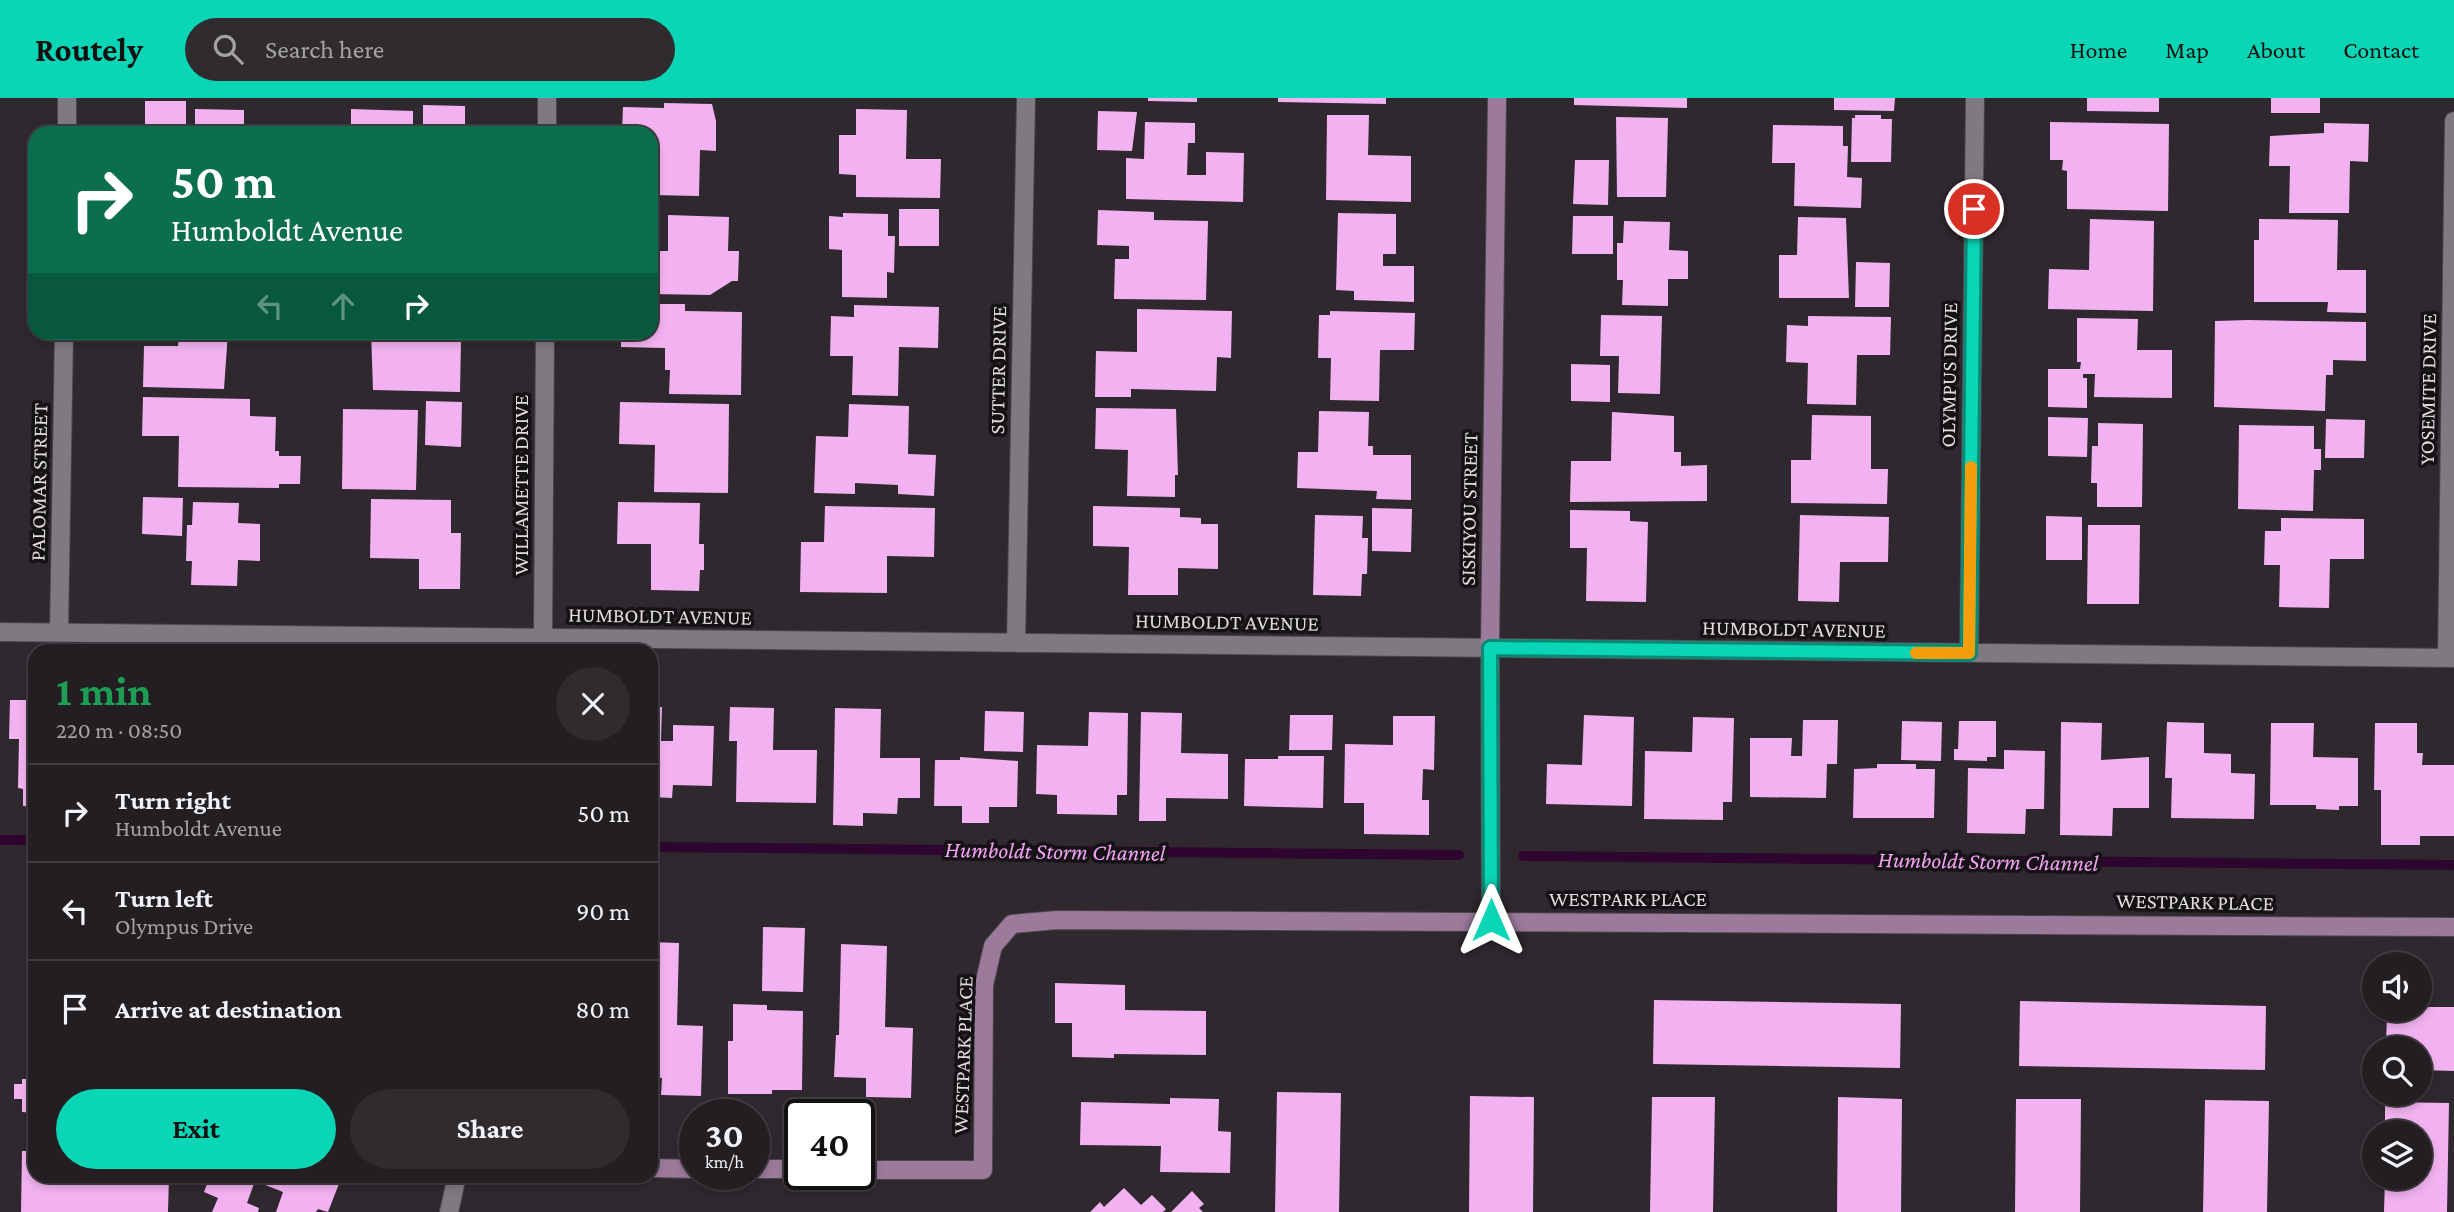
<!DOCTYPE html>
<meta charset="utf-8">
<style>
body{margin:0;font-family:"Crimson Pro",serif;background:#2f2b2f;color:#f1f3f6;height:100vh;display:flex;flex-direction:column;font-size:26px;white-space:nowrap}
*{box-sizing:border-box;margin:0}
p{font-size:23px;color:#a3a2a5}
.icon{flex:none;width:38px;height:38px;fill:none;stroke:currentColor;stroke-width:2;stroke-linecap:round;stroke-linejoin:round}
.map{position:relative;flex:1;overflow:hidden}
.sheet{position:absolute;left:28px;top:546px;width:630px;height:539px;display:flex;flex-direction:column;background:#231e22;border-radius:21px;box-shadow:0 4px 10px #0003,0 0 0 2px #403c40}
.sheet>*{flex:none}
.hud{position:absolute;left:28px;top:28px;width:630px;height:214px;border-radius:21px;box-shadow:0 4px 10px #0003,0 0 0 2px #403c40;background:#0b6e4f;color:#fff;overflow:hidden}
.controls{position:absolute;left:2362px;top:854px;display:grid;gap:14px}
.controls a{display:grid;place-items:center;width:70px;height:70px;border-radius:50%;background:#231e22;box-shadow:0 4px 10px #0003,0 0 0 2px #403c40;font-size:35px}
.speed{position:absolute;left:679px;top:1001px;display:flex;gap:14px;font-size:35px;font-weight:700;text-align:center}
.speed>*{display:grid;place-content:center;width:91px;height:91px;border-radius:50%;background:#231e22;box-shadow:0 4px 10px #0003,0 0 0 2px #403c40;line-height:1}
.speed small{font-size:18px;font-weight:400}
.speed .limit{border:4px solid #111;border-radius:10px;background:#fff;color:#111}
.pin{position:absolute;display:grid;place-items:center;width:60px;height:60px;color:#fff;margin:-30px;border:4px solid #fff;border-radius:50%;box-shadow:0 2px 7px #0007}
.me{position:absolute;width:77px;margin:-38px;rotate:0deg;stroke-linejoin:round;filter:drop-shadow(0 0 5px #0008)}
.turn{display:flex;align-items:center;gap:24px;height:147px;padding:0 28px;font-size:32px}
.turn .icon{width:91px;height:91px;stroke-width:2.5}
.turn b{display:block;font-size:49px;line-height:60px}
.lanes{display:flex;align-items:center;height:66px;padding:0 28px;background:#0003;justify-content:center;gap:35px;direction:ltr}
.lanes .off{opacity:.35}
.round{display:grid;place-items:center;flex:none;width:74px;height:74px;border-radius:37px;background:#2f2b2f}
.headline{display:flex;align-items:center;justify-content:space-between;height:119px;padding:0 28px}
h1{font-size:42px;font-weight:700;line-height:52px;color:#1e9e55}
.cta{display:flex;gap:14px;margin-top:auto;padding:14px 28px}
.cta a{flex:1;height:80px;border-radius:42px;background:#0ad5b5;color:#111;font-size:28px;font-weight:700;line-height:80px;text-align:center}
.cta a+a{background:#2f2b2f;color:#f1f3f6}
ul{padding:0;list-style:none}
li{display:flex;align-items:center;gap:21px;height:98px;padding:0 28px;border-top:2px solid #403c40}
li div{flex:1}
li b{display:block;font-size:26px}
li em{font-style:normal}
header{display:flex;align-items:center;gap:42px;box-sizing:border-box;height:98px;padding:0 35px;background:#0ad5b5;color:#111}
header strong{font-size:33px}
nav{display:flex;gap:38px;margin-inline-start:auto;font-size:24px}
.search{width:490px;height:63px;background:#2f2b2f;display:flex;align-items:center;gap:18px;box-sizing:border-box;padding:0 24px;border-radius:38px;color:#a3a2a5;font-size:26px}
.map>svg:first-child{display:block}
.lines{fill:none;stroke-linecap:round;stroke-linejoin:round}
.stream{stroke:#2e052f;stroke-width:10}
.building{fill:#f2b2f1}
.street-casing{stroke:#4b464b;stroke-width:20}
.secondary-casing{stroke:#4b464b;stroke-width:20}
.street{stroke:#817981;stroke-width:18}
.secondary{stroke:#9c7a9c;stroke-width:18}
.route-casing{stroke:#068a76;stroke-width:18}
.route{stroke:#0ad5b5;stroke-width:12}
.slow{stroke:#f59e0b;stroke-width:12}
.labels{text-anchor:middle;stroke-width:7;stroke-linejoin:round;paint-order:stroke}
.street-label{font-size:21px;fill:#dfdbdf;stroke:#151215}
.water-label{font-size:23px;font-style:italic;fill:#f3a2f3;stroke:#151215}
</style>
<header>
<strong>Routely</strong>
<div class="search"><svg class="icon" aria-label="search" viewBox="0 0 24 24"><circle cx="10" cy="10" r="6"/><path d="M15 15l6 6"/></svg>Search here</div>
<nav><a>Home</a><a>Map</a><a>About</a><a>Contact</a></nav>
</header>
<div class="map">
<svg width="2454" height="1114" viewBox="0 0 2454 1114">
<rect width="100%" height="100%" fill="#2f282e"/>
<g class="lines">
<path class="stream" d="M 0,742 L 35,742
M 651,749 L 1459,757
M 1523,758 L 2454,767"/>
</g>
<path class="building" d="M 1148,0 L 1197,0 L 1197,4 L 1148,3 Z
M 1278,0 L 1386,0 L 1386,6 L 1278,4 Z
M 1574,0 L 1687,0 L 1687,10 L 1574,7 Z
M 1834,0 L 1895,0 L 1894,13 L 1834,12 Z
M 2087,0 L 2159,0 L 2159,14 L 2087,13 Z
M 2271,0 L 2320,0 L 2320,15 L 2271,15 Z
M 145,3 L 186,3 L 186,35 L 145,35 Z
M 664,5 L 712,6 L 716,23 L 716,53 L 700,52 L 699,98 L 651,97 L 651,57 L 654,57 L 655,46 L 651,45 L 651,35 L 622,35 L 623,9 L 664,10 Z
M 423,7 L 465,8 L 465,35 L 423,35 Z
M 195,11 L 244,12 L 244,35 L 190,35 L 190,31 L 195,32 Z
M 351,11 L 413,13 L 413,35 L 351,35 Z
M 856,11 L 907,12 L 906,61 L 941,61 L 940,100 L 856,99 L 856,77 L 839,76 L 839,37 L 856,37 Z
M 1098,13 L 1137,14 L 1132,53 L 1097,52 Z
M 1327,17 L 1369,17 L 1368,57 L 1411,58 L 1411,104 L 1326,102 Z
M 1855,17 L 1881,17 L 1881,21 L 1892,21 L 1891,64 L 1851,64 L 1852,20 L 1855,20 Z
M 1616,19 L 1668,20 L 1666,99 L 1617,99 Z
M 1145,24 L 1195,25 L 1195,45 L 1188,45 L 1187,77 L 1206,77 L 1206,54 L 1244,55 L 1243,104 L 1126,101 L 1126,60 L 1144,61 Z
M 2050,24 L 2169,26 L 2168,113 L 2067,111 L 2067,73 L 2062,72 L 2063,62 L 2050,62 Z
M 2324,25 L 2369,26 L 2368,64 L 2350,63 L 2349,115 L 2289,115 L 2290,68 L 2269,68 L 2270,38 L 2324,35 Z
M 1773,27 L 1843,28 L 1843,48 L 1848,48 L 1847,79 L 1862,80 L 1861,110 L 1794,108 L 1795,65 L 1772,65 Z
M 1575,62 L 1609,62 L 1608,107 L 1573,106 Z
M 651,108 L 660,108 L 657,147 L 651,146 Z
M 899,111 L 939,111 L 939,148 L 899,148 Z
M 1098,112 L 1154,114 L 1154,122 L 1208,123 L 1206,202 L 1114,201 L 1115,161 L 1129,161 L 1129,148 L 1097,147 Z
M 843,115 L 888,116 L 888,138 L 895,138 L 894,175 L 887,174 L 887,200 L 842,199 L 842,152 L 829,151 L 829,118 L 843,119 Z
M 1338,115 L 1396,116 L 1396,156 L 1383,156 L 1383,168 L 1414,168 L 1414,204 L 1354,202 L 1354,193 L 1336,192 Z
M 668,117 L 729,119 L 728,153 L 739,153 L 738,183 L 732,183 L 710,197 L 651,196 L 651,153 L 668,153 Z
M 1573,118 L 1613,118 L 1613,156 L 1572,156 Z
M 1798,119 L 1846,120 L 1849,200 L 1779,200 L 1779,157 L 1797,157 Z
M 2090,121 L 2154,123 L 2153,213 L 2048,211 L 2049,171 L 2089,172 Z
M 2259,121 L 2338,122 L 2337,172 L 2366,172 L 2366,215 L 2327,214 L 2328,204 L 2254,204 L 2254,142 L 2259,142 Z
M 1624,123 L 1670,124 L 1669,152 L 1688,153 L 1688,181 L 1668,181 L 1668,208 L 1622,207 L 1623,182 L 1617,182 L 1617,145 L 1623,145 Z
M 1856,164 L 1890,165 L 1889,209 L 1855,209 Z
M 651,206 L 685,206 L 685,213 L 742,214 L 741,297 L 669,296 L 670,272 L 665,272 L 665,250 L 621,249 L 621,234 L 651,234 Z
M 854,207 L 939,209 L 938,250 L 899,249 L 898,298 L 852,297 L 853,258 L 830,258 L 831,218 L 854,219 Z
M 1137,211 L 1232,213 L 1231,260 L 1217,259 L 1216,293 L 1131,291 L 1131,299 L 1095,299 L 1096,253 L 1137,254 Z
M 1330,213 L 1415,215 L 1414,252 L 1380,252 L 1379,303 L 1330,302 L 1331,260 L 1318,260 L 1319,217 L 1330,217 Z
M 1601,217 L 1662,218 L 1660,296 L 1618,295 L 1619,258 L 1600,258 Z
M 1808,218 L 1891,219 L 1890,257 L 1857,257 L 1856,307 L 1807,306 L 1808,265 L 1786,264 L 1787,227 L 1808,228 Z
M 2077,220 L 2138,221 L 2137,252 L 2172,252 L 2172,300 L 2094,299 L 2095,276 L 2083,276 L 2083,280 L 2087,280 L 2087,310 L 2048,309 L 2048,271 L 2080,271 L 2081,264 L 2077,264 Z
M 2248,222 L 2366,224 L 2366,263 L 2333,262 L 2333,277 L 2326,277 L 2325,313 L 2214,309 L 2215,223 Z
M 179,234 L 228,234 L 224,291 L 143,289 L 144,248 L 178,248 Z
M 371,234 L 414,234 L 414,242 L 461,242 L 460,294 L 373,292 Z
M 1571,266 L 1610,267 L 1610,304 L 1571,303 Z
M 143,299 L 250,301 L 250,318 L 276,319 L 275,353 L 279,353 L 279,358 L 301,358 L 300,386 L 279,386 L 279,390 L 178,389 L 179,338 L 142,338 Z
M 426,303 L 462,304 L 461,349 L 425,347 Z
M 620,304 L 729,306 L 728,395 L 654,394 L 655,347 L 619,346 Z
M 849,306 L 909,308 L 908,356 L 936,357 L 934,398 L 898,396 L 898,387 L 855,385 L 855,396 L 814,395 L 816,338 L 848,339 Z
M 1096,310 L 1176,311 L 1178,377 L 1175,377 L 1175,399 L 1127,398 L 1128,352 L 1095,351 Z
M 343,311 L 418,312 L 416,392 L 342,391 Z
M 1319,313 L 1369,314 L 1368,348 L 1373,348 L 1373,357 L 1411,357 L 1411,402 L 1376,401 L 1377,393 L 1297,390 L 1298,354 L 1318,354 Z
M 1612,314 L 1674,318 L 1674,354 L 1681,354 L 1681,368 L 1707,367 L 1707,403 L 1570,404 L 1571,363 L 1611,363 Z
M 1812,317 L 1871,318 L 1871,371 L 1888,371 L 1887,406 L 1791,405 L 1791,362 L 1811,362 Z
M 2048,319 L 2088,320 L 2087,359 L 2048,358 Z
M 2326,321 L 2365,322 L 2364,360 L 2325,360 Z
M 2098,325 L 2143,326 L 2142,409 L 2097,409 L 2097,385 L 2091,385 L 2092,348 L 2098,348 Z
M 2239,327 L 2314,328 L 2314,351 L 2321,351 L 2321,372 L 2314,372 L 2313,413 L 2238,411 Z
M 143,399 L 183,400 L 182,438 L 142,436 Z
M 371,401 L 451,402 L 451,435 L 461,435 L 460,491 L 419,491 L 419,461 L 370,460 Z
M 193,404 L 239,405 L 238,425 L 260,426 L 260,463 L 238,462 L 237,488 L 191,487 L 192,463 L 186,463 L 187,427 L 192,427 Z
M 618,404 L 700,405 L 699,446 L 704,446 L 704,472 L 700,472 L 699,493 L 651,492 L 651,446 L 617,446 Z
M 825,408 L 935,410 L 934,459 L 887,458 L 887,495 L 800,494 L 801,444 L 824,444 Z
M 1093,408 L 1180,410 L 1180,419 L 1201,420 L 1201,426 L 1218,426 L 1218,471 L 1178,470 L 1178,497 L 1128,497 L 1129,449 L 1093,448 Z
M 1372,410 L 1412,411 L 1411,454 L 1372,453 Z
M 1570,412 L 1630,413 L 1630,423 L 1648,424 L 1646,504 L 1586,503 L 1587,450 L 1570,450 Z
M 1315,417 L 1363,418 L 1362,440 L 1368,440 L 1367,476 L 1362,476 L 1361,498 L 1313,497 Z
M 1800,417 L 1889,419 L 1888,464 L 1840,464 L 1839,504 L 1798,503 Z
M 2046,418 L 2082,419 L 2082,462 L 2046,462 Z
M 2281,420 L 2364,421 L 2364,461 L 2330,461 L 2329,510 L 2279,509 L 2280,467 L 2264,467 L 2265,433 L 2281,433 Z
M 2088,427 L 2140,427 L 2139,506 L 2087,506 Z
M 10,602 L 35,602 L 35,709 L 23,708 L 23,691 L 18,690 L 19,641 L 9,641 Z
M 651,609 L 662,609 L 661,643 L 673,643 L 673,627 L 714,628 L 712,688 L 673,687 L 672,700 L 651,699 Z
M 730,609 L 774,610 L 773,652 L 817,652 L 816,705 L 736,704 L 737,643 L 729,643 Z
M 835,610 L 881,611 L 880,660 L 920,660 L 920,700 L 898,700 L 897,716 L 863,715 L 863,728 L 833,727 Z
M 985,613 L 1024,614 L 1023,654 L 984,653 Z
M 1089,614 L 1128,615 L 1127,697 L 1117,697 L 1117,717 L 1057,716 L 1057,697 L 1036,696 L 1037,647 L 1088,648 Z
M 1141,614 L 1182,615 L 1181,655 L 1228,656 L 1228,701 L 1166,700 L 1166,723 L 1139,723 Z
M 1290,617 L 1333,617 L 1332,652 L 1289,652 Z
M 1584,617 L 1634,619 L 1632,708 L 1546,706 L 1547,666 L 1582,667 Z
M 1393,618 L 1435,618 L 1434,672 L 1423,671 L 1422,702 L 1429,702 L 1429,737 L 1364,736 L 1364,705 L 1344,705 L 1345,646 L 1393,647 Z
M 1693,619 L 1734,620 L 1732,704 L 1723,704 L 1723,722 L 1644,721 L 1645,653 L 1692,654 Z
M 1803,622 L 1838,622 L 1837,666 L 1827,666 L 1826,700 L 1750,699 L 1750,640 L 1792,640 L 1791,658 L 1802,658 Z
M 1902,623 L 1942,624 L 1941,663 L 1901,662 Z
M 1959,623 L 1996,623 L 1996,659 L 1987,659 L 1987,663 L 1954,662 L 1954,651 L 1958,651 Z
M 2061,624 L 2102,625 L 2101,662 L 2149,659 L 2149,710 L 2113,710 L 2112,738 L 2060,737 Z
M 2167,624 L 2204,625 L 2204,655 L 2231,656 L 2231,675 L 2255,676 L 2254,721 L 2171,720 L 2172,680 L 2165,680 Z
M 2271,625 L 2314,625 L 2313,659 L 2358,660 L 2358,708 L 2339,708 L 2339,712 L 2316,711 L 2316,707 L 2270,707 Z
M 2375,625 L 2417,625 L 2417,655 L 2423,655 L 2422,667 L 2454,667 L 2454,738 L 2420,738 L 2420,747 L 2381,747 L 2381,692 L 2374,692 Z
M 2004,652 L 2045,653 L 2044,711 L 2026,711 L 2025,736 L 1967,735 L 1968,670 L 2004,671 Z
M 1278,658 L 1324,658 L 1323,710 L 1244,708 L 1245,661 L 1278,661 Z
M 960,659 L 1018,663 L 1017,709 L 989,709 L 989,725 L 962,725 L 962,708 L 934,708 L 935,662 L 960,662 Z
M 1877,666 L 1916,666 L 1916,671 L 1935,671 L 1934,720 L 1853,720 L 1854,671 L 1877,670 Z
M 763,829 L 805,830 L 803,894 L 762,893 Z
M 651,844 L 679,845 L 677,927 L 703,928 L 701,998 L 661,997 L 662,980 L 651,979 Z
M 841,846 L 887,848 L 885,929 L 913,930 L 911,1000 L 866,999 L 866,980 L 834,979 L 836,937 L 839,937 Z
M 1055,885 L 1125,887 L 1125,912 L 1206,913 L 1206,957 L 1114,956 L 1114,960 L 1072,959 L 1072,925 L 1055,925 Z
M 1654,902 L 1901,906 L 1900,970 L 1653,966 Z
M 2020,903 L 2266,908 L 2265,972 L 2019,968 Z
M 733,906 L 767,907 L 767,912 L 803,913 L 802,992 L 772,992 L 772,996 L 728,996 L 728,943 L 733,943 Z
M 2420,909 L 2454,909 L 2454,973 L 2420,972 L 2420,950 L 2386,950 L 2387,912 L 2420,912 Z
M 33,933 L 35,933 L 35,972 L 32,972 Z
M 22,981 L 35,981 L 35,1015 L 22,1014 L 22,1001 L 14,1001 L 14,986 L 22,986 Z
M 1277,994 L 1341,995 L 1339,1114 L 1275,1114 Z
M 1470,998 L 1534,999 L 1533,1114 L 1469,1114 Z
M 1652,999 L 1715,999 L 1713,1114 L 1650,1114 Z
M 1838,999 L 1902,1001 L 1901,1114 L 1837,1114 Z
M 1170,1000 L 1219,1001 L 1218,1033 L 1231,1034 L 1230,1075 L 1160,1074 L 1161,1048 L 1080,1047 L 1081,1004 L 1170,1006 Z
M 2016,1001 L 2081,1001 L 2080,1114 L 2015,1114 Z
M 2205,1002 L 2269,1003 L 2267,1114 L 2203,1114 Z
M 2385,1004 L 2449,1005 L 2447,1114 L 2384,1114 L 2385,1080 L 2420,1080 L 2420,1034 L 2385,1034 Z
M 22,1053 L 35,1053 L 35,1078 L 169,1078 L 168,1114 L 21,1114 Z
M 210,1078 L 342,1078 L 328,1114 L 318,1111 L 316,1114 L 276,1114 L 283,1094 L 255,1083 L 247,1105 L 259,1110 L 258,1114 L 212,1114 L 218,1100 L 204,1094 Z
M 1124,1090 L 1141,1107 L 1152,1097 L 1166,1111 L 1163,1114 L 1090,1114 L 1100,1104 L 1104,1109 Z
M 1192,1093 L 1204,1106 L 1199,1110 L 1203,1114 L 1171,1114 Z"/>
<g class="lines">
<defs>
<path id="street" d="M 67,35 L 67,0
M 547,35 L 547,0
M 0,534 L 2454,560
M 59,535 L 64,234
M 543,540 L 545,234
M 1016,545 L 1026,0
M 1969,555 L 1975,0
M 2447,560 L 2454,23
M 449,1114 L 457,1078"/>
<path id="secondary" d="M 1491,823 L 1490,550 L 1497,0
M 651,1070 L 695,1071
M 754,1071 L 800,1071
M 859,1072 L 983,1072 L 984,887 L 993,848 L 1012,826 L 1057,822 L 2454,829"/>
</defs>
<use href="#street" class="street-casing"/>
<use href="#secondary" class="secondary-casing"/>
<use href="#street" class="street"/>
<use href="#secondary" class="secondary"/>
</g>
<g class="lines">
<defs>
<path id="route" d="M 1491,822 L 1490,550 L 1969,555 L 1974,111"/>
</defs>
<use href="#route" class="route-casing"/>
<use href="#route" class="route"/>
<path class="slow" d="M 1916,555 L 1969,555 L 1971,369"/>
</g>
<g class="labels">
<g class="street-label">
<text transform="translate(998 272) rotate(-89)" y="7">SUTTER DRIVE</text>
<text transform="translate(1949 277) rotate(-89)" y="7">OLYMPUS DRIVE</text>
<text transform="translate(2428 291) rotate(-89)" y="7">YOSEMITE DRIVE</text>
<text transform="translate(39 384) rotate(-89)" y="7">PALOMAR STREET</text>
<text transform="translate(521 387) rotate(-90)" y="7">WILLAMETTE DRIVE</text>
<text transform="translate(1469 411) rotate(-89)" y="7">SISKIYOU STREET</text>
<text transform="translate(660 518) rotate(1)" y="7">HUMBOLDT AVENUE</text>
<text transform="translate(1227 524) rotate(1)" y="7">HUMBOLDT AVENUE</text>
<text transform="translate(1794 531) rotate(1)" y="7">HUMBOLDT AVENUE</text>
<text x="1628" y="808">WESTPARK PLACE</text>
<text transform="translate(2195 804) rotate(1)" y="7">WESTPARK PLACE</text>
<text transform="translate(963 957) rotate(-88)" y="7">WESTPARK PLACE</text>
</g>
<g class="water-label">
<text transform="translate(1055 753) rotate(1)" y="8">Humboldt Storm Channel</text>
<text transform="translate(1988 763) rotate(1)" y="8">Humboldt Storm Channel</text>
</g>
</g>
</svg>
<div class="controls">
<a><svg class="icon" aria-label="sound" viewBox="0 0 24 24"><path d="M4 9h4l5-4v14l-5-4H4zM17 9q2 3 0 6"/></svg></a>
<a><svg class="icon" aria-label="search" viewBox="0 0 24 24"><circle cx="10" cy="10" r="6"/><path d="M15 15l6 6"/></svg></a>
<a><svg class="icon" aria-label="layers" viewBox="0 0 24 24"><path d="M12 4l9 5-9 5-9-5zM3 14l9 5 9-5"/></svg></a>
</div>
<div class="speed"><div>30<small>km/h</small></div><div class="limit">40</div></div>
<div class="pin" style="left:1974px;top:111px;background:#d93025"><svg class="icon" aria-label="arrive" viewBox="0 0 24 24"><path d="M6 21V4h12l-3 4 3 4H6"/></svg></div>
<svg class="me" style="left:1491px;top:822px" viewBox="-20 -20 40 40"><path d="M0-17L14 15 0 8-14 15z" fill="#0ad5b5" stroke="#fff" stroke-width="4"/></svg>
<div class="hud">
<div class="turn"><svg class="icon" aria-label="right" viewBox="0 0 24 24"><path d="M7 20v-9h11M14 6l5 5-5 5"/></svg><div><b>50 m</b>Humboldt Avenue</div></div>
<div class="lanes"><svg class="icon off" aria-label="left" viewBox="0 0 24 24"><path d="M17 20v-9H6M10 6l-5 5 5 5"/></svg><svg class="icon off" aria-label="ahead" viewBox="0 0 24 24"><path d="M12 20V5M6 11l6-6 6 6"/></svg><svg class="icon" aria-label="right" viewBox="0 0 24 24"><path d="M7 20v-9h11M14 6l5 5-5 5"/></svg></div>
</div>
<section class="sheet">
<div class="headline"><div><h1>1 min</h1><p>220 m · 08:50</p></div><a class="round"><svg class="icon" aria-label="close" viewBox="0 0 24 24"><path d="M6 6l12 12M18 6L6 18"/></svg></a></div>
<ul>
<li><svg class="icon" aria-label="right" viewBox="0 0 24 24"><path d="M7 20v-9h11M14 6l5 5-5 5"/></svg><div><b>Turn right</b><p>Humboldt Avenue</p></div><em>50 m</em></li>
<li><svg class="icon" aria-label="left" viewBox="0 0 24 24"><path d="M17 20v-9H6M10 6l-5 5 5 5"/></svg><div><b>Turn left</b><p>Olympus Drive</p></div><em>90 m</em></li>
<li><svg class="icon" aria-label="arrive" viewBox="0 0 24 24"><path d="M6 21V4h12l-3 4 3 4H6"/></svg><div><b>Arrive at destination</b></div><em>80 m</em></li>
</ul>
<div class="cta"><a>Exit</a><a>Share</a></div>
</section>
</div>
